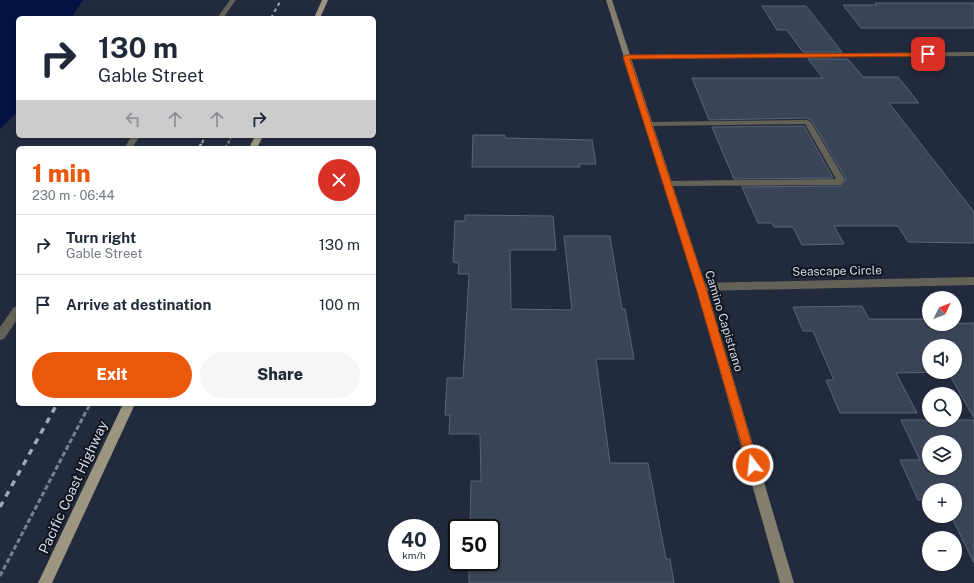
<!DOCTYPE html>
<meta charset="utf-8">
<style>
body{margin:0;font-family:"Public Sans",sans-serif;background:#f6f6f7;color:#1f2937;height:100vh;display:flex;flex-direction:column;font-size:15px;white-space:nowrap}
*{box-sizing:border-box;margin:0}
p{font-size:13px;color:#747a83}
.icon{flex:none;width:22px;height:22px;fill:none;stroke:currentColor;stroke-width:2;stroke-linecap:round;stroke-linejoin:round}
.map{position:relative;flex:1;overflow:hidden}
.details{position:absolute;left:16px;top:146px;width:360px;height:260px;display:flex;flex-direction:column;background:#fff;border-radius:6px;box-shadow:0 1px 3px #0004}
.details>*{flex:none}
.hud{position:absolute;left:16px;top:16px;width:360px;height:122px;border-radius:6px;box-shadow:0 1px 3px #0004;background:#fff;color:#1f2937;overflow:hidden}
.needle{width:26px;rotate:47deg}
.controls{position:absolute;left:922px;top:291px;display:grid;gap:8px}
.controls a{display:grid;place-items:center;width:40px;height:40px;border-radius:50%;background:#fff;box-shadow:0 1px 3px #0004;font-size:20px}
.speed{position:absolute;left:388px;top:519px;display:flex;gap:8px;font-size:20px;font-weight:700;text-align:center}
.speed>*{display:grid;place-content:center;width:52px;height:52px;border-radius:50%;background:#fff;box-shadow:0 1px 3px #0004;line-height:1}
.speed small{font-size:10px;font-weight:400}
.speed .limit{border:2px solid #111;border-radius:6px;background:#fff;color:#111}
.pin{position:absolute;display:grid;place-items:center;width:34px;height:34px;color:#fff;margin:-17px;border-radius:8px;box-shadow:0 2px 6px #0006}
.me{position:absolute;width:44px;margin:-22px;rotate:344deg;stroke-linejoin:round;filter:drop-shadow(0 0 3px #0008)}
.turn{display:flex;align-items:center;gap:14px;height:84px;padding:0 16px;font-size:18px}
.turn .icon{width:52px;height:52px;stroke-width:2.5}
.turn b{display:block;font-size:28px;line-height:34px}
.lanes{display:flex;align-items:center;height:38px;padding:0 16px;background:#0003;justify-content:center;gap:20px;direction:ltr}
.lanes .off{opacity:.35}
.round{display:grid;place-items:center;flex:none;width:42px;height:42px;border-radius:21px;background:#f6f6f7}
.overview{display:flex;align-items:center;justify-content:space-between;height:68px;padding:0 16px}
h1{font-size:24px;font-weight:800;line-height:30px;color:#ea580c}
.action{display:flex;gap:8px;margin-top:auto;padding:8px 16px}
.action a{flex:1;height:46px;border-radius:24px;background:#ea580c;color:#fff;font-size:16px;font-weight:800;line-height:46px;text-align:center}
.action a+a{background:#f6f6f7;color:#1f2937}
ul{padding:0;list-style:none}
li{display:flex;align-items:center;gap:12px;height:60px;padding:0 16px;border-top:1px solid #e0e1e3}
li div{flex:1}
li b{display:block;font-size:15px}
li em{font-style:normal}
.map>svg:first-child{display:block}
.water{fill:#011243}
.building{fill:#394457;stroke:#596479;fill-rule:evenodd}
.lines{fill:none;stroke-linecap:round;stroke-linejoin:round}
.path-far2{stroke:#798190;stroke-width:1.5;stroke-dasharray:3 1.5;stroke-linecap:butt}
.path-far1{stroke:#798190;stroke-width:2.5;stroke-dasharray:3.5 2;stroke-linecap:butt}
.path{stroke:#798190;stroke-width:3;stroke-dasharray:5 2.5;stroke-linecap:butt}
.service{fill:#646156;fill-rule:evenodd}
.minor{fill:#646156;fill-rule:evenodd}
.secondary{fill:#837e6e;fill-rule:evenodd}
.primary{fill:#9c9580;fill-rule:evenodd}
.rail-far2{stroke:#a1a9b7;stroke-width:2;stroke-dasharray:3.5 3.5;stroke-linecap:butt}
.rail-far1{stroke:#a1a9b7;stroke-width:2.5;stroke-dasharray:4.5 4.5;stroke-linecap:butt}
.rail{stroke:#a1a9b7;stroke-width:3.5;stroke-dasharray:6 6;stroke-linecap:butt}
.route{fill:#ea580c;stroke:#983908}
.labels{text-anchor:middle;stroke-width:4;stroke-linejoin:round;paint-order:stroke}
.street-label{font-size:12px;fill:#d2d9e5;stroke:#10141c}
.near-street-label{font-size:14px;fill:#d2d9e5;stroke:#10141c}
</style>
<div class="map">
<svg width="974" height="583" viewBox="0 0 974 583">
<rect width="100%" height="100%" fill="#222b3e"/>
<path class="water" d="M 0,0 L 83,0 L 71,18 L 18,18 L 18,112 L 0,129 Z"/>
<path class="building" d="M 875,3 L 974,3 L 974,28 L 861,28 L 843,5 L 877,5 Z
M 762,6 L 806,6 L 842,52 L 803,52 L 787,30 L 777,30 Z
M 808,59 L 848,59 L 863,77 L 898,77 L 919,103 L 889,103 L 974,212 L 974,243 L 908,242 L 898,226 L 834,226 L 844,244 L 802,245 L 793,227 L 774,227 L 772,223 L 758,223 L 742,187 L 840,186 L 846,179 L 812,121 L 807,118 L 709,120 L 692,78 L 823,78 Z
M 804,126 L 833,178 L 734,179 L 712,127 Z
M 473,135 L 505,135 L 505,138 L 592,140 L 596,164 L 579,164 L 580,167 L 472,167 Z
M 465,215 L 553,216 L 556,250 L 510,250 L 511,309 L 572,310 L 564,236 L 610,236 L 622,309 L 625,309 L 634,359 L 596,359 L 610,463 L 648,463 L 666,559 L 670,559 L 674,583 L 469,583 L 469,562 L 491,562 L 491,528 L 470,528 L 471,481 L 481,481 L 480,434 L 449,434 L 450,415 L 445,415 L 447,378 L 463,378 L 469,274 L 458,274 L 459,263 L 453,262 L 455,221 L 465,221 Z
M 862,306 L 869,319 L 929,319 L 929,324 L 974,323 L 974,418 L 948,372 L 896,373 L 917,413 L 840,413 L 826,380 L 834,380 L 813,331 L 803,331 L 793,307 ZM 929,346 L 955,346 L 955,372 L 929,372 Z
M 901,420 L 974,420 L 974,563 L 951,516 L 955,516 L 955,490 L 929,490 L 929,500 L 918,500 L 900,460 L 920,460 ZM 929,442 L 955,442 L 955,468 L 929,468 Z"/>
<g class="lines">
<path class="path-far2" d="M 228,143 L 232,136"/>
<path class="path-far1" d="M 225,148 L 229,142"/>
<path class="path" d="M 0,576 L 90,404"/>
<path class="service" d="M 807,120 L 811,122 L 845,180 L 840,185 L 665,186 L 665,182 L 668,181 L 836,179 L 805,124 L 649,126 L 645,124 L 649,122 Z"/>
<path class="minor" d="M 230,0 L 236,0 L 223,18 L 217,18 Z
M 974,52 L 974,56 L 626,59 L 623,57 L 626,55 Z
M 132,136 L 140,136 L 132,148 L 124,148 Z
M 974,277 L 974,285 L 701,291 L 697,290 L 696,287 L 697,284 L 701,283 Z
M 18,306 L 18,318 L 4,339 L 0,340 L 0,327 L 14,307 Z"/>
<path class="secondary" d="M 606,0 L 612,0 L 706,287 L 794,583 L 780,583 L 696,287 Z"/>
<path class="primary" d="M 322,0 L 328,0 L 320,18 L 314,18 Z
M 255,136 L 263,136 L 257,148 L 249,148 Z
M 123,404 L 135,404 L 52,583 L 38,583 Z"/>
<path class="rail-far2" d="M 271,18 L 281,0
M 202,143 L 205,136"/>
<path class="rail-far1" d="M 199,148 L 202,142"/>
<path class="rail" d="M 0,507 L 57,404"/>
</g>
<path class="route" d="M 928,53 L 931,54 L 930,56 L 630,59 L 706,288 L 758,465 L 757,469 L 753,470 L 749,469 L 696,288 L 623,57 L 626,55 Z"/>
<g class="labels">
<g class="street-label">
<text transform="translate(837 271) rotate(-1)" y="4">Seascape Circle</text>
<text transform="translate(724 321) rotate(73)" y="4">Camino Capistrano</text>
</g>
<g class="near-street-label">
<text transform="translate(73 487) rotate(-65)" y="5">Pacific Coast Highway</text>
</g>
</g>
</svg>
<div class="controls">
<a><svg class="needle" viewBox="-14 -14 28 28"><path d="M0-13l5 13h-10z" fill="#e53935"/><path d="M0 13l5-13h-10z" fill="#747a83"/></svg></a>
<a><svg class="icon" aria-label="sound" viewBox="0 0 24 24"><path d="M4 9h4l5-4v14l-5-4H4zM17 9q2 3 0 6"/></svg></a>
<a><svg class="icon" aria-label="search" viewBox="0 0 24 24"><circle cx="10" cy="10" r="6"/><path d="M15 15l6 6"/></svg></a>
<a><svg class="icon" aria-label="layers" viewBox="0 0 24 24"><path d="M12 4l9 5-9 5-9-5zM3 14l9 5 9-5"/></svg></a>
<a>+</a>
<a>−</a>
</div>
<div class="speed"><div>40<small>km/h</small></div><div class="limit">50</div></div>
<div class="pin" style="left:928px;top:54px;background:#d93025"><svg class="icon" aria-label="arrive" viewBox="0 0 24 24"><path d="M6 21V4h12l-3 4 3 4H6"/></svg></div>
<svg class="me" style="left:753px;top:465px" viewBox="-20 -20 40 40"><circle r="17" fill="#ea580c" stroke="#fff" stroke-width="3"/><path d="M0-11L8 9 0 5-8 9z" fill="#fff"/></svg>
<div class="hud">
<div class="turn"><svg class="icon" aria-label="right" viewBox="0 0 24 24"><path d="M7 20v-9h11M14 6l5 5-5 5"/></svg><div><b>130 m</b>Gable Street</div></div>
<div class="lanes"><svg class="icon off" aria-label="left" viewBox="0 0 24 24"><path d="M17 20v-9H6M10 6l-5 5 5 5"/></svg><svg class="icon off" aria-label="ahead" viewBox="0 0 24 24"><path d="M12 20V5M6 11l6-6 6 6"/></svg><svg class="icon off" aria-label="ahead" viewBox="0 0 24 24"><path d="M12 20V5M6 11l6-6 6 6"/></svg><svg class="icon" aria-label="right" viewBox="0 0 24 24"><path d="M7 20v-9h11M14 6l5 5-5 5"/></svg></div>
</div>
<section class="details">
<div class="overview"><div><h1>1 min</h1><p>230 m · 06:44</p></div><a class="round" style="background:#d93025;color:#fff"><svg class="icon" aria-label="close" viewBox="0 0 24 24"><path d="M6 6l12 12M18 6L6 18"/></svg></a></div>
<ul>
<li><svg class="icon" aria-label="right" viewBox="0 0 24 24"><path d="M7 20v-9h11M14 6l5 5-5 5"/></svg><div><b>Turn right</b><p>Gable Street</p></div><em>130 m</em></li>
<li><svg class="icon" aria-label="arrive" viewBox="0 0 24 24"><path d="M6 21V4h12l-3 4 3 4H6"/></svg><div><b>Arrive at destination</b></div><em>100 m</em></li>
</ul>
<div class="action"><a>Exit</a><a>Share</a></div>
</section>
</div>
